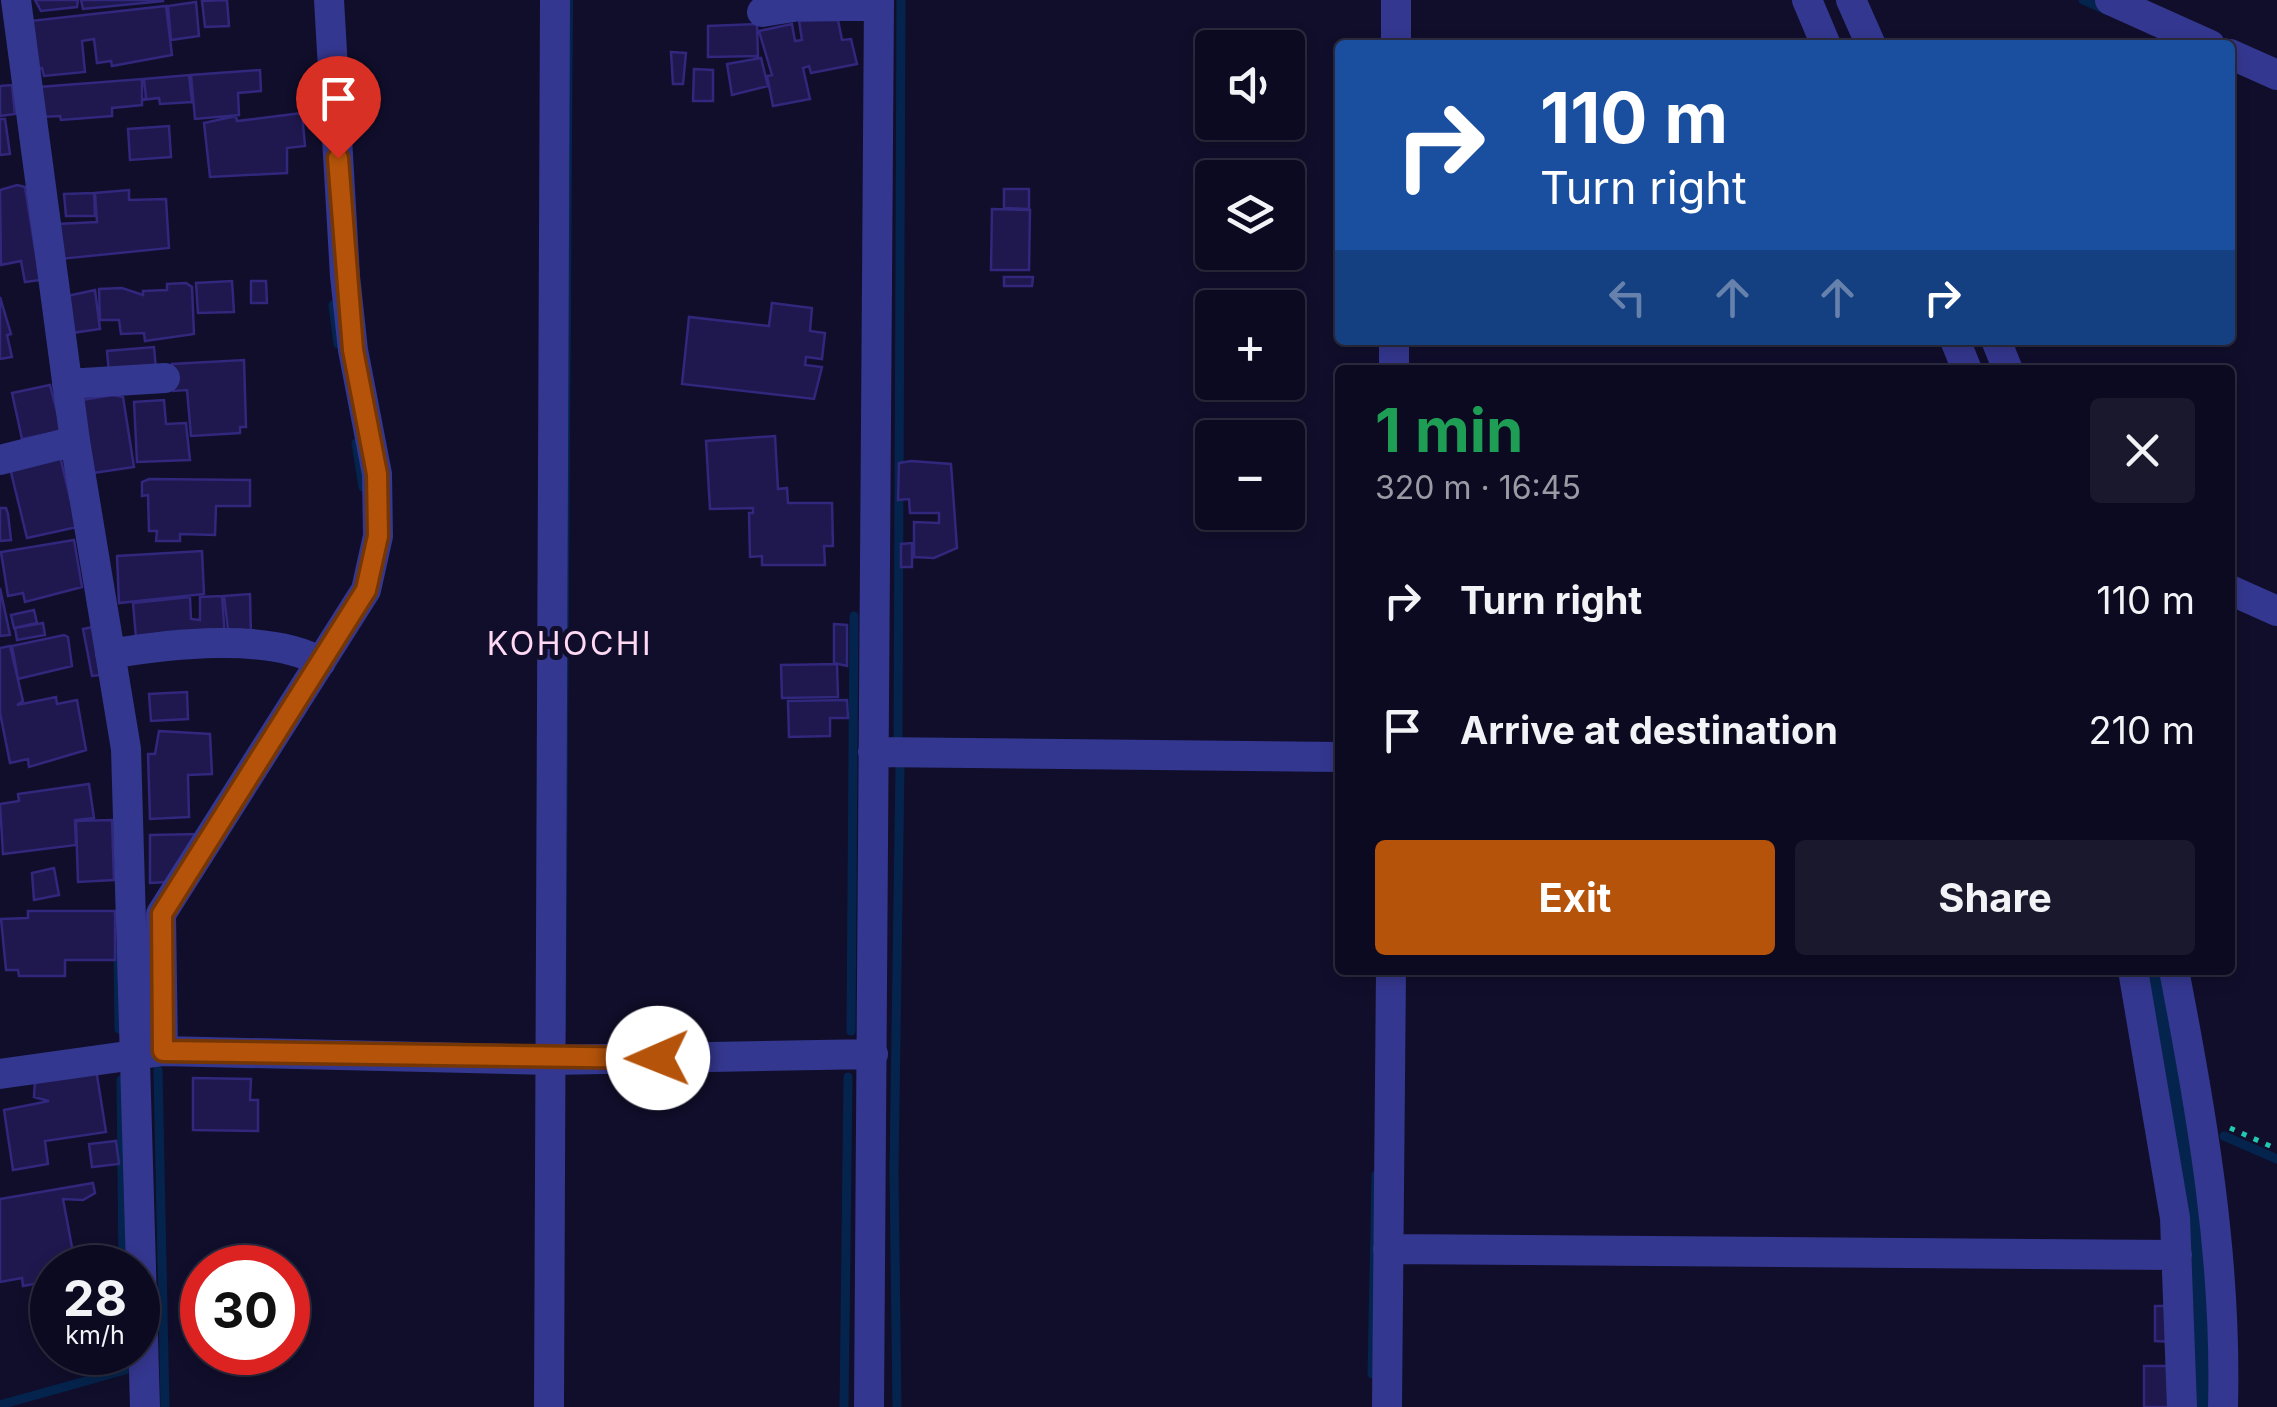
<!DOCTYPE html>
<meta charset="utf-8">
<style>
body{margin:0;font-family:Inter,sans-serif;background:#1a182d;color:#f1f3f6;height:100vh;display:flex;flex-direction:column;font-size:38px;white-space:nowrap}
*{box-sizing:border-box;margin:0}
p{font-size:32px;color:#9a9aa5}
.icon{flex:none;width:55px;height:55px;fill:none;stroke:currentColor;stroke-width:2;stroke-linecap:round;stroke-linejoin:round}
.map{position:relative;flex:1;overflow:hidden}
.side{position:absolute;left:1335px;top:365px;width:900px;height:610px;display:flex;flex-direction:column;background:#0c0a20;border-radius:10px;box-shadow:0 5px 15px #0003,0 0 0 2px #2c2b3e}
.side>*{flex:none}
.guide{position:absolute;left:1335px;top:40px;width:900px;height:305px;border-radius:10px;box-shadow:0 5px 15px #0003,0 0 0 2px #2c2b3e;background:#1a4fa0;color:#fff;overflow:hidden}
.controls{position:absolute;left:1195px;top:30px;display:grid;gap:20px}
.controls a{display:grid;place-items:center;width:110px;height:110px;border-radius:10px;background:#0c0a20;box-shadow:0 5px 15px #0003,0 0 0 2px #2c2b3e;font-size:50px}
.speed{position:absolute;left:30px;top:1245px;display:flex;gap:20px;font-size:50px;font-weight:700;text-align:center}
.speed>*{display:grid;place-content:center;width:130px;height:130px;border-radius:50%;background:#0c0a20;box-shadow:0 5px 15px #0003,0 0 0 2px #2c2b3e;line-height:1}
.speed small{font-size:25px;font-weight:400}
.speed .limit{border:15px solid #d22;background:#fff;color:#111}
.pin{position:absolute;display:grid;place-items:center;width:85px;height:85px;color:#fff;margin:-102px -42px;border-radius:50% 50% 50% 0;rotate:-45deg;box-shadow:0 0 10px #0007}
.pin .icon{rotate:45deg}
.me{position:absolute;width:110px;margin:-55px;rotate:269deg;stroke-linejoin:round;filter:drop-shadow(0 0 8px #0008)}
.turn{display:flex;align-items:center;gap:35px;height:210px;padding:0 40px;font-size:45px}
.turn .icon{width:130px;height:130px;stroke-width:2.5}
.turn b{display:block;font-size:70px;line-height:85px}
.lanes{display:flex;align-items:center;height:95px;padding:0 40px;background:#0003;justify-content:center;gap:50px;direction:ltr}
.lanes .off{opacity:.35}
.round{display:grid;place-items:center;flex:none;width:105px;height:105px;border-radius:10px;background:#1a182d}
.overview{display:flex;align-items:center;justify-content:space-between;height:170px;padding:0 40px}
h1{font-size:60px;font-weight:700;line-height:75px;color:#1e9e55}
.primary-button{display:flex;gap:20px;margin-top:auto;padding:20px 40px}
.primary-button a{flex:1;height:115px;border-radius:10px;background:#b45309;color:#fff;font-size:40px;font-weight:700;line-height:115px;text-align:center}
.primary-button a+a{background:#1a182d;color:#f1f3f6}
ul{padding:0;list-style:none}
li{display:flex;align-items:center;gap:30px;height:130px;padding:0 40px}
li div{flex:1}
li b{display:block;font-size:38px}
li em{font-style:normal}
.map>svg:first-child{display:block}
.water{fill:#05244d}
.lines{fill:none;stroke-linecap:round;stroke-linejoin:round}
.stream{stroke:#05244d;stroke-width:9}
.building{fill:#1e184e;stroke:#31277c;stroke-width:2.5}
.path{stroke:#22c8b1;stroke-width:5;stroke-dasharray:5 8;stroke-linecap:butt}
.minor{stroke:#34378f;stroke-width:30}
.route-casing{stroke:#753606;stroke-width:25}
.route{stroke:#b45309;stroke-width:18}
.labels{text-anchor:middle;stroke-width:10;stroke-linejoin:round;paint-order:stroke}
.quarter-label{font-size:32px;letter-spacing:2.5px;fill:#ffd9f4;stroke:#100e2b}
</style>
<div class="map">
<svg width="2277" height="1407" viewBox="0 0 2277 1407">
<rect width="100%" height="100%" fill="#100e2b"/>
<path class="water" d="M 566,0 L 573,0 L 566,1030 L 559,1029 Z
M 2137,970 L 2165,970 L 2193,1107 L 2217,1407 L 2187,1407 Z"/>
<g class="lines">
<path class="stream" d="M 2083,0 L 2108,11
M 333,305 L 338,344
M 356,443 L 363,487
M 898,744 L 901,0
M 118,952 L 119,1029
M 851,1031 L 854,616
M 158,1070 L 165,1407
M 121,1080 L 123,1268
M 2224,1136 L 2277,1159
M 1372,1374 L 1376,1175
M 0,1405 L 125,1370 L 125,1352
M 844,1407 L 848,1077
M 897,1407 L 894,1171 L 900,765"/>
</g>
<path class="building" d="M 35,0 L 78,0 L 77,7 L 41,11 Z
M 81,0 L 163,0 L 163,1 L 83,9 Z
M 227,0 L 229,26 L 205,27 L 202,1 Z
M 196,2 L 199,36 L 171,40 L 168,6 Z
M 166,6 L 172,55 L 112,66 L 111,61 L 97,63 L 94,39 L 82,41 L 85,72 L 44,76 L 42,68 L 35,69 L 30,21 Z
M 838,20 L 842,40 L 851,39 L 857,64 L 811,73 L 809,66 L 803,68 L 810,99 L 773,106 L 767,76 L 772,75 L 759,31 L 792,24 L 795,41 L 802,40 L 799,21 Z
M 757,24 L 758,56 L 708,57 L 708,26 Z
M 671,52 L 686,53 L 683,84 L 673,84 Z
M 761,58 L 768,86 L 732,95 L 727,64 Z
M 694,69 L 713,70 L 713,101 L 693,101 Z
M 260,70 L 261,91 L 238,93 L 239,115 L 195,119 L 191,75 Z
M 189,75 L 192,102 L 160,104 L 159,98 L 142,100 L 146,98 L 144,79 Z
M 142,79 L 142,105 L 112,108 L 112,116 L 61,120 L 60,116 L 41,117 L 39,87 Z
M 12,85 L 15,114 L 0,116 L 0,86 Z
M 302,113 L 305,146 L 287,148 L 287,173 L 210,177 L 204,123 L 236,116 L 237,121 Z
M 0,119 L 5,119 L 10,154 L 0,155 Z
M 169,126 L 171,157 L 130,160 L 128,129 Z
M 17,185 L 25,187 L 40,280 L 25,282 L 21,261 L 1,265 L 0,190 Z
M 1004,189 L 1029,189 L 1029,209 L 1004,208 Z
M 129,190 L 129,200 L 166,199 L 169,248 L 60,259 L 57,224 L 97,222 L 95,193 Z
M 94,193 L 95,216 L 66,216 L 64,194 Z
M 992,209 L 1030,210 L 1029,270 L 991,270 Z
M 1004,277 L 1033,277 L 1032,286 L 1004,286 Z
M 232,281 L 234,312 L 198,313 L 196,283 Z
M 251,281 L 266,281 L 267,303 L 251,303 Z
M 186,283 L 192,287 L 194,334 L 145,341 L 144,333 L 121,334 L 119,320 L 100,320 L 99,289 L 122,288 L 143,295 L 143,291 L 167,290 L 167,284 Z
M 95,290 L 100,329 L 72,333 L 67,296 Z
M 0,297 L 11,334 L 7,335 L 12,357 L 0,359 Z
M 772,303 L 812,308 L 810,331 L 825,333 L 822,359 L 806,357 L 805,365 L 822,367 L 814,399 L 682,384 L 689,317 L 769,326 Z
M 154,347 L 156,369 L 109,373 L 107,351 Z
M 244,360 L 246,427 L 240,427 L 240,433 L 191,436 L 187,390 L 173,391 L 172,364 Z
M 50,385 L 62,431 L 22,439 L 12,393 Z
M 113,395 L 123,397 L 134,467 L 93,473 L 82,400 Z
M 164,400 L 166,424 L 186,423 L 190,460 L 137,462 L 134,402 Z
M 775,436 L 778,489 L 787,488 L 788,503 L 832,503 L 833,546 L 824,546 L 825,565 L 762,565 L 762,556 L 750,557 L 749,513 L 753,513 L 753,508 L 710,509 L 706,441 Z
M 59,452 L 77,527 L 27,538 L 9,464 Z
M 911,461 L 951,464 L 957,548 L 934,558 L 914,557 L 914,522 L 939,523 L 939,513 L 910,513 L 909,499 L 898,500 L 899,463 Z
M 149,479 L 250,480 L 250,506 L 216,506 L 215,535 L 180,534 L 180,541 L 156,541 L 157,531 L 149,531 L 148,495 L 142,496 L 142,482 Z
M 0,508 L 6,508 L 8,514 L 11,540 L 0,541 Z
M 74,540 L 82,587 L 25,602 L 23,593 L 8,596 L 1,552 Z
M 912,543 L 912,567 L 901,567 L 901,544 Z
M 202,551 L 204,594 L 119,603 L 117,556 Z
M 0,588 L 10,635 L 0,636 Z
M 250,594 L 251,637 L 229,638 L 224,596 Z
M 222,596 L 225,638 L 136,638 L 133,603 L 190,597 L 191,619 L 200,620 L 200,597 Z
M 34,610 L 37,623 L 14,628 L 11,615 Z
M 43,623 L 45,635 L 17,640 L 15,628 Z
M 834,624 L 847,625 L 847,666 L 834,663 Z
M 93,627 L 101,675 L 92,676 L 83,629 Z
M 64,635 L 68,637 L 72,666 L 18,679 L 12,646 Z
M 10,646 L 23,701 L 17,705 L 56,697 L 57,704 L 77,700 L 86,750 L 29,767 L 28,759 L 10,763 L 0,713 L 0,648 Z
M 837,664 L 838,697 L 782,698 L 781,665 Z
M 187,692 L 188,719 L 151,721 L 149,694 Z
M 847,700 L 848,718 L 830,718 L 830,736 L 789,737 L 788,701 Z
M 159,731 L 210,734 L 212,774 L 188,775 L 189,817 L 150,819 L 148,754 L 155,754 Z
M 89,784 L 94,818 L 75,820 L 76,845 L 3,854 L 0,804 L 19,801 L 18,794 Z
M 112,820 L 114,880 L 78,882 L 76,821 Z
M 199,834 L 168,882 L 150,883 L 150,835 Z
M 54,868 L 59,895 L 34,900 L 32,873 Z
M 28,911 L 115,911 L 115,960 L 65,960 L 65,976 L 19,976 L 18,970 L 6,970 L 1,919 L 28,918 Z
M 96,1069 L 106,1132 L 45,1141 L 48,1164 L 13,1170 L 4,1110 L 49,1101 L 34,1097 L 35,1080 Z
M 193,1078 L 251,1079 L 250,1100 L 258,1100 L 258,1131 L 193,1130 Z
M 116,1141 L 119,1164 L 92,1167 L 89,1144 Z
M 93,1183 L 95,1193 L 83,1200 L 63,1199 L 74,1258 L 79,1257 L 80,1267 L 52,1268 L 52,1273 L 42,1275 L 44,1282 L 23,1286 L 22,1278 L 0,1282 L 0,1199 Z
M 2155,1306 L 2172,1306 L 2173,1342 L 2155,1341 Z
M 2144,1366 L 2170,1366 L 2170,1407 L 2144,1407 Z"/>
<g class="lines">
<path class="path" d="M 2230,1128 L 2277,1149"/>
<path class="minor" d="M 16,0 L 75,441 L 126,749 L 145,1407
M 1807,0 L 1826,45
M 1851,0 L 1871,45
M 2110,0 L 2210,45
M 762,12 L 800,6 L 879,6
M 1396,45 L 1396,0
M 2230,54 L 2277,75
M 1955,340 L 1967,370
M 1996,340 L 2008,370
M 1394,370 L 1394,340
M 67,384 L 165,378
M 0,460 L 75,441
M 2230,590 L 2277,611
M 110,654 C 168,644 269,632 321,662
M 873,752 L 1340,757
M 2133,970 L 2175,1218 L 2182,1407
M 2174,970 C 2202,1114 2227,1259 2223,1407
M 163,1051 L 161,914 L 366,590 L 378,536 L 377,474 L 353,350 L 345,276 L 329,0
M 0,1074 L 163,1051 L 551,1060 L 873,1054
M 1388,1249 L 2177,1255
M 549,1407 L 555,0
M 869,1407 L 879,0
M 1387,1407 L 1391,970"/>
</g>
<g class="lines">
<defs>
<path id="route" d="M 338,158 L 353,350 L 377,474 L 378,536 L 366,590 L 162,914 L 163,1051 L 658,1058"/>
</defs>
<use href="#route" class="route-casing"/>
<use href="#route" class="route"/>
</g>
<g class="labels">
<g class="quarter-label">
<text x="570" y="655">KOHOCHI</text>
</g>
</g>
</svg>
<div class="controls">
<a><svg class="icon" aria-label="sound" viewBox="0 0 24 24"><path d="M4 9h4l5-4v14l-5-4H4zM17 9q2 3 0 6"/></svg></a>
<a><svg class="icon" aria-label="layers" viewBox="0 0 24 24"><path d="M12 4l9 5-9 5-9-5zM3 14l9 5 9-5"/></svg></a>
<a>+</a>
<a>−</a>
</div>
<div class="speed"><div>28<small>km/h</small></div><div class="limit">30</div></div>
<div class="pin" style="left:338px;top:158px;background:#d93025"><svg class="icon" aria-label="arrive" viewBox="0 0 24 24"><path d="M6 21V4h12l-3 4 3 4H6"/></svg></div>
<svg class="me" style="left:658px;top:1058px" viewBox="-20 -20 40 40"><circle r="19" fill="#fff"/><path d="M0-13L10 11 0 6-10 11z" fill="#b45309"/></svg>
<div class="guide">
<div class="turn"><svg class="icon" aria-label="right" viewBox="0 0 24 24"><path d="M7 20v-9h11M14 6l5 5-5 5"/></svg><div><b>110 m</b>Turn right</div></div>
<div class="lanes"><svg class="icon off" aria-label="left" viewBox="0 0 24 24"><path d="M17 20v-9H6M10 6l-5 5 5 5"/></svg><svg class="icon off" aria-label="ahead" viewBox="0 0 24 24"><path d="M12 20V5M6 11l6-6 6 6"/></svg><svg class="icon off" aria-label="ahead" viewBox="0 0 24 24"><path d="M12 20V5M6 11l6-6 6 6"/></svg><svg class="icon" aria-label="right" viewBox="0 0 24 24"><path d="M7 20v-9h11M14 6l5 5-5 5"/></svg></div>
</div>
<section class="side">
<div class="overview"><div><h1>1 min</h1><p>320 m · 16:45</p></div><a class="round"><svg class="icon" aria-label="close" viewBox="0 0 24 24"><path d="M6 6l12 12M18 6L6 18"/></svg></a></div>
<ul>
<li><svg class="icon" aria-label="right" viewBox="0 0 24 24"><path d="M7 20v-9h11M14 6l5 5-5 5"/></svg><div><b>Turn right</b></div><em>110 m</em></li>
<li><svg class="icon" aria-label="arrive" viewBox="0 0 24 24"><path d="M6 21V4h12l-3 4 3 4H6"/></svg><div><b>Arrive at destination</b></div><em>210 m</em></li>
</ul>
<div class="primary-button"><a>Exit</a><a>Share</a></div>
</section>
</div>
